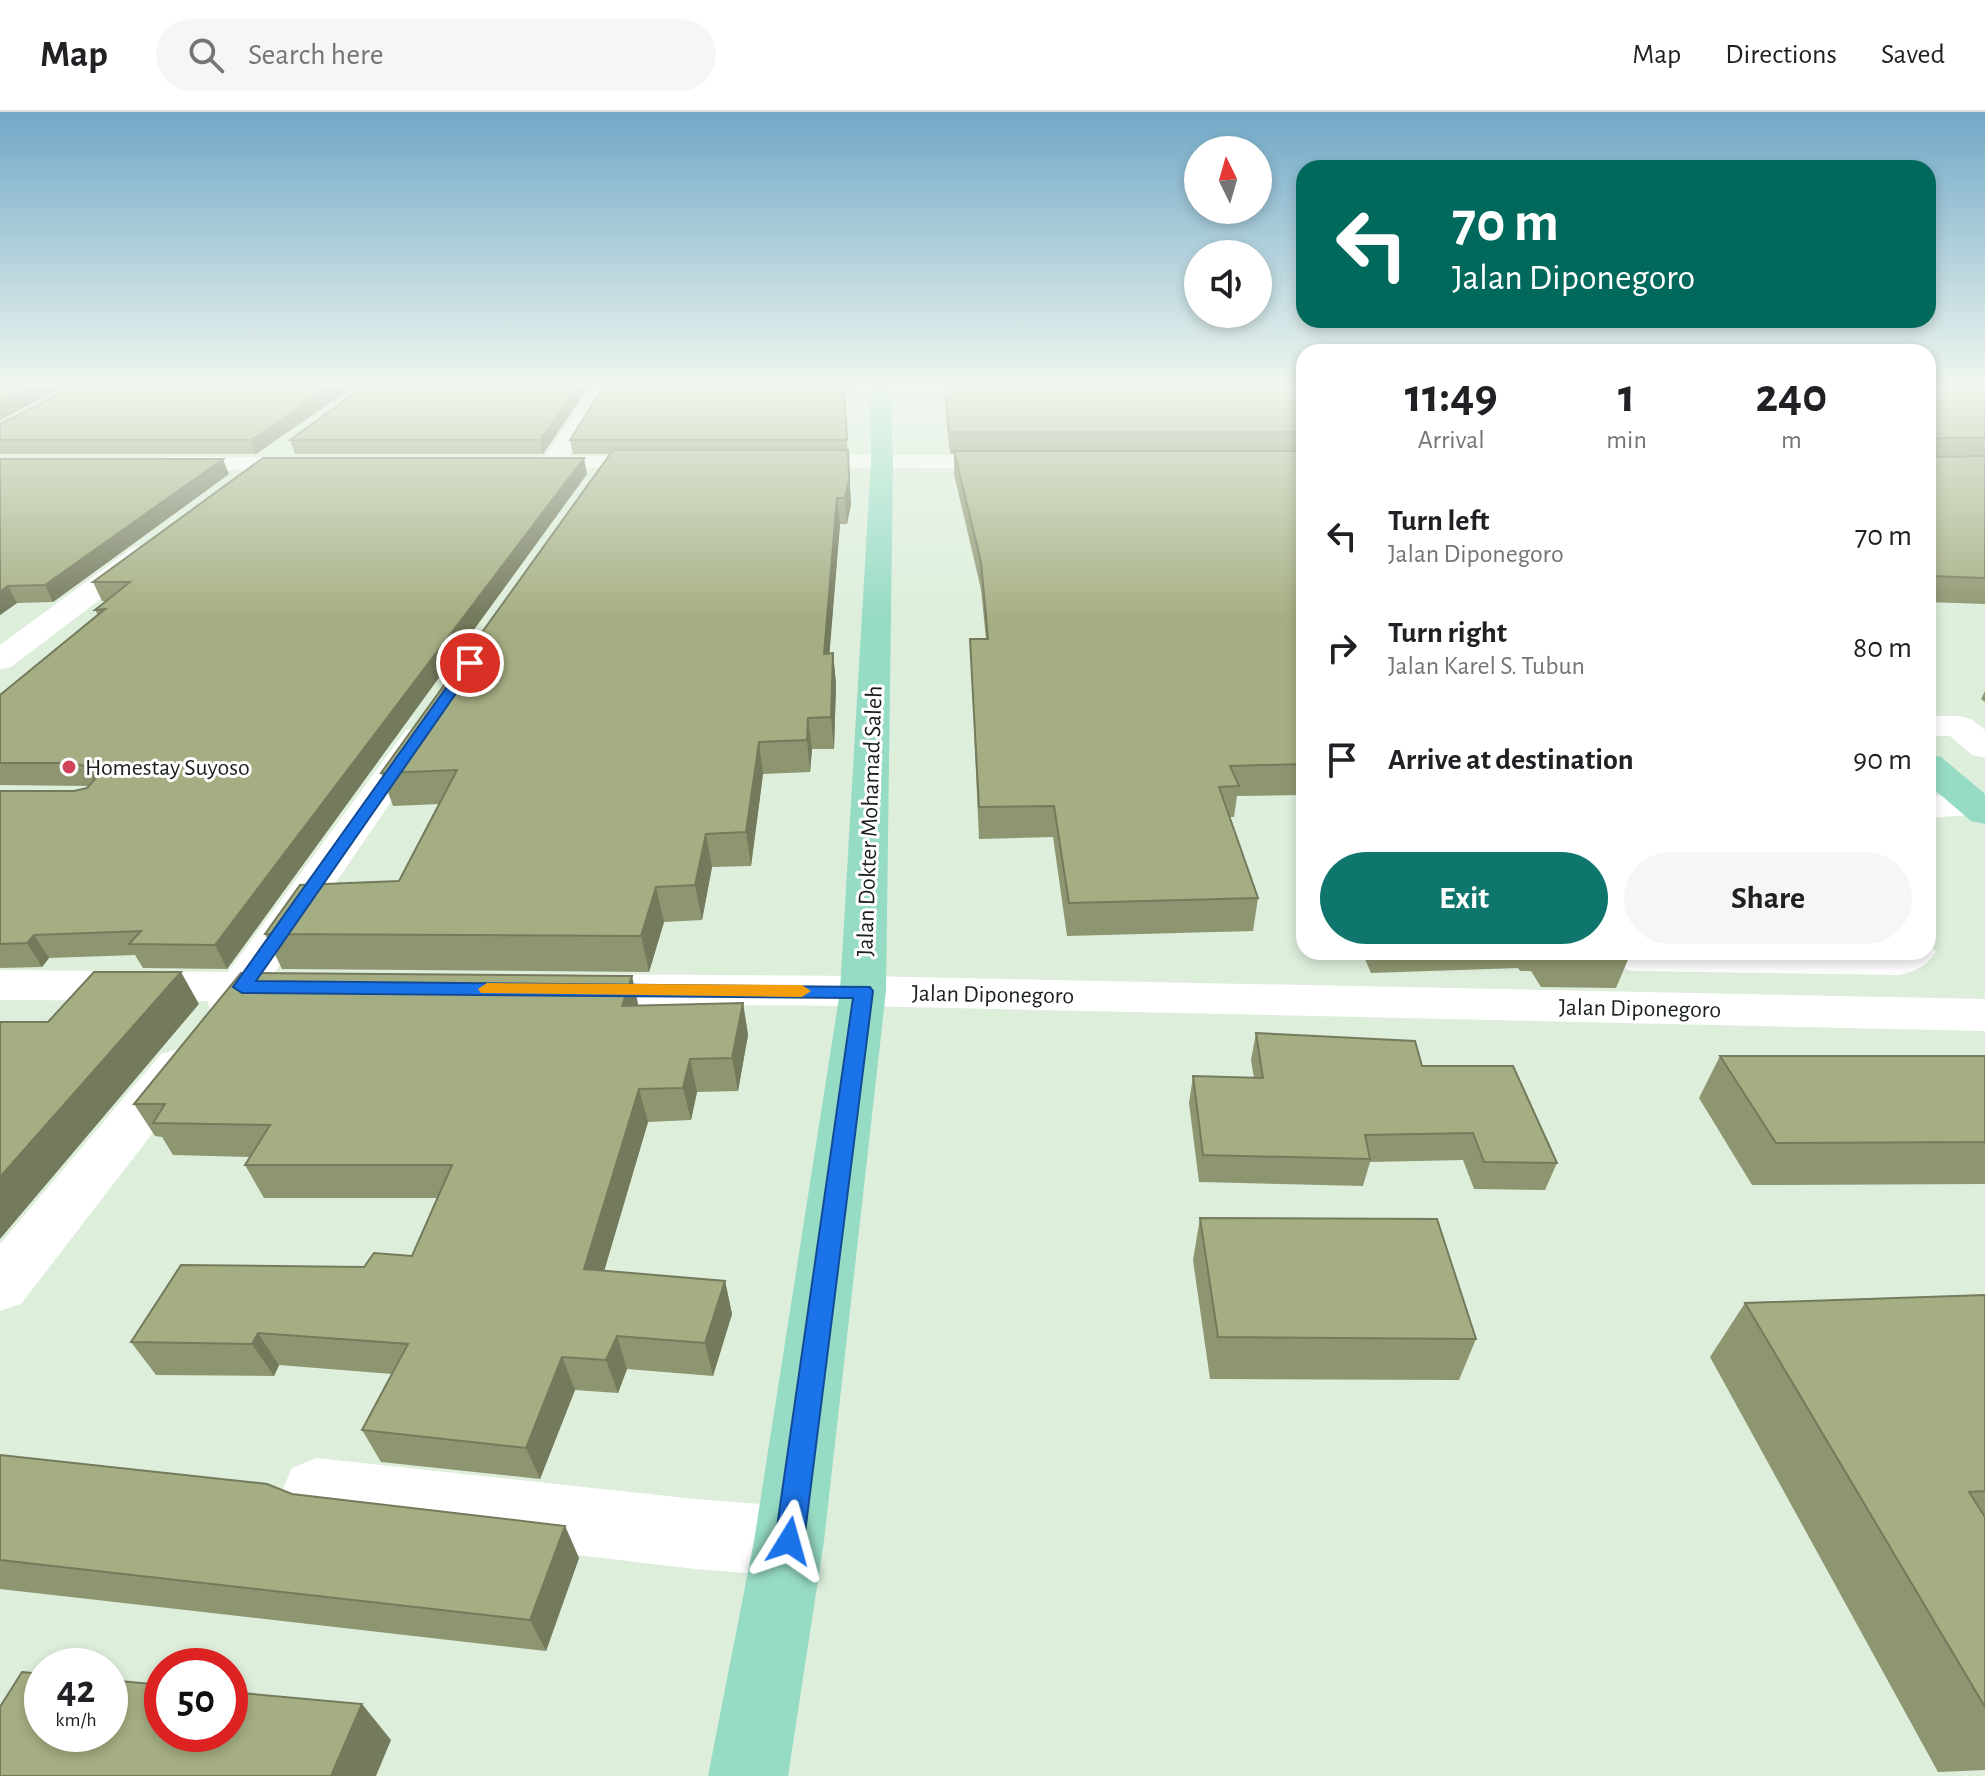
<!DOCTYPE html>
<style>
body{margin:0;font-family:"Alegreya Sans",sans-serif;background:#f6f6f6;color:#202124;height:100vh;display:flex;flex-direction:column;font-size:30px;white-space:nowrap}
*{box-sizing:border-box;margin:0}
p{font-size:26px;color:#757577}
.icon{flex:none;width:44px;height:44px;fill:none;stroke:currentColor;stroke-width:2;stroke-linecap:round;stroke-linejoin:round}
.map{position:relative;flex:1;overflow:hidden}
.details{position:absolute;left:1296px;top:232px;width:640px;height:616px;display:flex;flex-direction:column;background:#fff;border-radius:24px;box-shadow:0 4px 12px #0003}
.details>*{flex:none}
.banner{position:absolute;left:1296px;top:48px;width:640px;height:168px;border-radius:24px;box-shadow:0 4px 12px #0003;background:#00695c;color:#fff;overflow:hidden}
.needle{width:52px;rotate:355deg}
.fabs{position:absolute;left:1184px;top:24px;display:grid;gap:16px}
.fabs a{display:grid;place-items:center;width:88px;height:88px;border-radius:50%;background:#fff;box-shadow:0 4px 12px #0003;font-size:40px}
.speed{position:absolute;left:24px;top:1536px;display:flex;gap:16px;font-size:40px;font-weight:700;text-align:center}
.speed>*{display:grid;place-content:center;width:104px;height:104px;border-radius:50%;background:#fff;box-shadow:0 4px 12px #0003;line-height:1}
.speed small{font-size:20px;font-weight:400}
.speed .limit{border:12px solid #d22;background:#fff;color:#111}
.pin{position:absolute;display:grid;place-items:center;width:68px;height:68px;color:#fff;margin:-34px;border:4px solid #fff;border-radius:50%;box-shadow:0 2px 8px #0007}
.me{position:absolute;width:88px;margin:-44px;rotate:8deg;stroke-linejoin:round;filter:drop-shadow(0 0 6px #0008)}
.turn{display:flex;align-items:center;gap:28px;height:168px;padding:0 24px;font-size:36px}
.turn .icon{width:104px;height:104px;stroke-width:2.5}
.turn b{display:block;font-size:56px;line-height:68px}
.eta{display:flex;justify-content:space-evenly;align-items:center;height:136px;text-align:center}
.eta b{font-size:48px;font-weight:700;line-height:56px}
.button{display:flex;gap:16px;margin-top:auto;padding:16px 24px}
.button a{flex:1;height:92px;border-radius:48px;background:#0f766e;color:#fff;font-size:32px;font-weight:700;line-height:92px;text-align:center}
.button a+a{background:#f6f6f6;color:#202124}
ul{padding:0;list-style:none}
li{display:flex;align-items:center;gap:24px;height:112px;padding:0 24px}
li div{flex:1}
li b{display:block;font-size:30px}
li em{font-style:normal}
header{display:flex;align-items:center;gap:48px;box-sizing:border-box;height:112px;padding:0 40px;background:#fff;border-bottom:2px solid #e0e0e0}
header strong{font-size:38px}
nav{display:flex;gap:44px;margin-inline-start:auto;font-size:28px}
.search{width:560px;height:72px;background:#f6f6f6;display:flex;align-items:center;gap:20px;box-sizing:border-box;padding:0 28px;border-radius:44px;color:#757577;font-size:30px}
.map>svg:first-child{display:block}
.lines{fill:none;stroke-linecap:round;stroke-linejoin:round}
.minor{fill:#fff;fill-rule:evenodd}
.major{fill:#96dbc4;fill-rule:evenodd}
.wall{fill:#8e9671}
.shaded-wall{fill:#747a5c}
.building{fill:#a5ae83;stroke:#747a5c;stroke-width:2}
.route{fill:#1a73e8;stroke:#114b97;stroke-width:2}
.slow{fill:#f59e0b}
.poi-dot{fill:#d24258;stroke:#fff;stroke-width:3}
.labels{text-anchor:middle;stroke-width:6;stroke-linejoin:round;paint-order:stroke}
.poi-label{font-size:24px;fill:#1a201a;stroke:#fff;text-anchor:start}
.street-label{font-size:24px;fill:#1a201a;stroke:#fff}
</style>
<header>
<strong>Map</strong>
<div class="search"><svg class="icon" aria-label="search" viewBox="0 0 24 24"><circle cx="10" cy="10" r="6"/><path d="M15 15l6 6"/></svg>Search here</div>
<nav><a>Map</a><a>Directions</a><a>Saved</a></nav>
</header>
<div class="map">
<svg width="1985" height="1664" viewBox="0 0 1985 1664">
<rect width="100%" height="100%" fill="#ddeedb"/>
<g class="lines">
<path class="minor" d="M 592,273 L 612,273 L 569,344 L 662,344 L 670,346 L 674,351 L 670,356 L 518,356 L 514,351 L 518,346 L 546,344 Z
M 790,343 L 1014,343 L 1022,345 L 1026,350 L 1022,355 L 1014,357 L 782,355 L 778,350 L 782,345 Z
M 166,345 L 314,345 L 322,347 L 326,352 L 322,357 L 314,359 L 158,357 L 154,352 L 158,347 Z
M 142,434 L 152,436 L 156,442 L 152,448 L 11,555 L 0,557 L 0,533 L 132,436 Z
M 1928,604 L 1959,604 L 1971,607 L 1985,618 L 1985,646 L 1972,643 L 1950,624 L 1928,624 Z
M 418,615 L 430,618 L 435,625 L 275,860 L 303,864 L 310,875 L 303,886 L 287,890 L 254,890 L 245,903 L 229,908 L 213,903 L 207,889 L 0,888 L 0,858 L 228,860 L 406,618 Z
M 1976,682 L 1985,684 L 1985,702 L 1928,706 L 1928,684 Z
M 1928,830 L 1936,840 C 1927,854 1916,859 1900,863 L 1631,859 L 1605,850 L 1599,840 L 1928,840 Z
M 576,862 L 863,864 L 1985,887 L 1985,919 L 863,894 L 576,892 L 560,888 L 553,877 L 560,866 Z
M 178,937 L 195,942 L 203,954 L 195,966 L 21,1192 L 0,1199 L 0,1132 L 161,942 Z
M 316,1346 L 695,1387 L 789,1394 L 814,1404 L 824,1429 L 814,1454 L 789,1464 L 695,1457 L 316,1412 L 292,1402 L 282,1379 L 292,1356 Z"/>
<path class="major" d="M 870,273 L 890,273 L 893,349 L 886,879 L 824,1429 L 788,1664 L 708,1664 L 754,1429 L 840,879 L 871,349 Z
M 1928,642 L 1941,645 L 1985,682 L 1985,712 L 1971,709 L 1928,672 Z"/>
</g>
<path class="wall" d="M 76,273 L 356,273 L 256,342 L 0,342 L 0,312 Z
M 590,273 L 543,342 L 295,342 L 290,328 Z
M 605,273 L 849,273 L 850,281 L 844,281 L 851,392 L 847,412 L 840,412 L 829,542 L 833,541 L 836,572 L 834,637 L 812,637 L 810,660 L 763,662 L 751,754 L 712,755 L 702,808 L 664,810 L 649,860 L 282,857 L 265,822 L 399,769 L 440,692 L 393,694 L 381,661 L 610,342 L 573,342 L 570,328 Z
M 943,273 L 1304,273 L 1304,683 L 1237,684 L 1234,705 L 1230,705 L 1258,786 L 1253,819 L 1067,824 L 1053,725 L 979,727 L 970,527 L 986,527 L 981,477 L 954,362 L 954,342 L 950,342 Z
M 1928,273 L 1985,273 L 1985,492 L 1928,490 Z
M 0,347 L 229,362 L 53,490 L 17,491 L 0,503 Z
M 587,362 L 227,857 L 143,856 L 135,843 L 49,846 L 42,855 L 0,856 L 0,679 L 74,679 L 87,676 L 88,674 L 0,673 L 0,583 L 98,503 L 95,498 L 106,489 L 102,489 L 93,470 Z
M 1985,579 L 1985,590 L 1981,587 Z
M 1362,840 L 1627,840 L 1630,843 L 1616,876 L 1541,875 L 1531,859 L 1520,859 L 1518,856 L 1371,861 Z
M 743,891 L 748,923 L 738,979 L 697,980 L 691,1008 L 648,1010 L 604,1159 L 725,1169 L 732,1202 L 713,1264 L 627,1257 L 618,1281 L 575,1278 L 540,1367 L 381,1350 L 362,1318 L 392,1262 L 279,1253 L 274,1264 L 156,1263 L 131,1230 L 364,1155 L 412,1144 L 438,1086 L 264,1086 L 245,1053 L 250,1045 L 173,1043 L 162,1025 L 155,1024 L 134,992 L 639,894 Z
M 1256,921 L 1422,954 L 1557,1051 L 1545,1078 L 1474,1077 L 1463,1048 L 1370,1050 L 1363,1074 L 1199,1070 L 1189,991 L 1193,964 L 1254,966 L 1251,948 Z
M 1720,944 L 1985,944 L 1985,1072 L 1752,1073 L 1699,986 Z
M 1200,1106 L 1476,1227 L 1459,1268 L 1210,1267 L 1193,1148 Z
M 1985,1183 L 1985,1658 L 1938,1660 L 1710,1245 L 1745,1191 Z
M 0,1343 L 292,1382 L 565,1414 L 579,1446 L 546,1539 L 0,1477 Z"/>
<path class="shaded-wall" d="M 36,273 L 68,273 L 0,308 L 0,291 Z
M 333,273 L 356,273 L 256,342 L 251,328 Z
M 579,273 L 590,273 L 543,342 L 540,328 Z
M 848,338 L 851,392 L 847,412 L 845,386 Z
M 584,346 L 587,362 L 227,857 L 215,833 Z
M 223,347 L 229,362 L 53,490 L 45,473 Z
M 837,386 L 840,412 L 827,572 L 824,542 Z
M 8,474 L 17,491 L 0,503 L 0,480 Z
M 833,541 L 836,572 L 834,637 L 831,605 Z
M 808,606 L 812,637 L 810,660 L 807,628 Z
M 759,630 L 763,662 L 751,754 L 746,720 Z
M 706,722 L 712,755 L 702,808 L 695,773 Z
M 656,775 L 664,810 L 649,860 L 641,824 Z
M 34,823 L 49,846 L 42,855 L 27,831 Z
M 181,860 L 199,892 L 0,1127 L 0,1065 Z
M 632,864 L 639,896 L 622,894 Z
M 743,891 L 748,923 L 738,979 L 732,946 Z
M 690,947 L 697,980 L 691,1008 L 683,976 Z
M 639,977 L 648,1010 L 595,1190 L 584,1157 Z
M 725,1169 L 732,1202 L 713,1264 L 705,1231 Z
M 258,1221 L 279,1253 L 274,1264 L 252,1232 Z
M 617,1224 L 627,1257 L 618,1281 L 606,1248 Z
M 562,1245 L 575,1278 L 540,1367 L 526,1336 Z
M 565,1414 L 579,1446 L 546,1539 L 530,1508 Z
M 362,1592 L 391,1628 L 376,1664 L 331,1664 Z"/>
<path class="building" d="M 0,273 L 36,273 L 0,291 Z
M 76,273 L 333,273 L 251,328 L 0,328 L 0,312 Z
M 366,273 L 579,273 L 540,328 L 290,328 Z
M 605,273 L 844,273 L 847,328 L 570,328 Z
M 944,273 L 1282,273 L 1304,274 L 1304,320 L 949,320 Z
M 1928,273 L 1985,273 L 1985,326 L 1938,326 L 1935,329 L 1935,342 L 1938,345 L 1985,344 L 1985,466 L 1928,464 Z
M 613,338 L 848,338 L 849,367 L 845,386 L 837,386 L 824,542 L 833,541 L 831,605 L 808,606 L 807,628 L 759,630 L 746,720 L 706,722 L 695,773 L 656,775 L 641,824 L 265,822 L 300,773 L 399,769 L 457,658 L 381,661 Z
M 954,339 L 1304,339 L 1304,652 L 1230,654 L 1239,674 L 1219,675 L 1258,786 L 1069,791 L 1054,694 L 979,695 L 970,527 L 988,527 L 981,450 Z
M 263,346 L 584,346 L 215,833 L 129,832 L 141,819 L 34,823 L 27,831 L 0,832 L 0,679 L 74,679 L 87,676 L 95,667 L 89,655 L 73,651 L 0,651 L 0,583 L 105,497 L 95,498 L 130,470 L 93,470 Z
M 0,347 L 223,347 L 45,473 L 8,474 L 0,480 Z
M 1552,840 L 1627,840 L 1630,843 L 1553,841 Z
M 94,860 L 181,860 L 0,1065 L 0,910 L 48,910 Z
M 241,861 L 632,864 L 622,894 L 743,891 L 732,946 L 690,947 L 683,976 L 639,977 L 584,1157 L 725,1169 L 705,1231 L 617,1224 L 606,1248 L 562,1245 L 526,1336 L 362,1318 L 408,1232 L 258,1221 L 252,1232 L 131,1230 L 181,1153 L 364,1155 L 374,1141 L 412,1144 L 452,1053 L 245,1053 L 270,1013 L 153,1011 L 165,992 L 134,992 Z
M 1256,921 L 1415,929 L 1422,954 L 1513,954 L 1557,1051 L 1484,1050 L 1473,1021 L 1365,1023 L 1370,1047 L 1203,1043 L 1193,964 L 1263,966 Z
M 1720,944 L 1985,944 L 1985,1030 L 1776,1031 Z
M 1200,1106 L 1437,1107 L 1476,1227 L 1218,1225 Z
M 1985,1183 L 1985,1379 L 1969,1380 L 1985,1405 L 1985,1595 L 1745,1191 Z
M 0,1343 L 267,1372 L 292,1382 L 565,1414 L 530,1508 L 0,1448 Z
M 22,1560 L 42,1562 L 42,1622 L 110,1622 L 110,1568 L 162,1573 L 162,1622 L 230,1622 L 230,1580 L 362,1592 L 331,1664 L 0,1664 L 0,1595 Z"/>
<linearGradient id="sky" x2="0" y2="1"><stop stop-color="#71a8c7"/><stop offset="0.54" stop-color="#f0f7ef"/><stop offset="1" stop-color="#f0f7ef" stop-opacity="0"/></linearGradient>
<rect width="1985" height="506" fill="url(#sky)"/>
<path class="route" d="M 470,547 L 477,551 L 256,869 L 870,875 L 873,879 L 804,1429 L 800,1440 L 789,1444 L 779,1440 L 775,1429 L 853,886 L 242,881 L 233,875 L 466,548 Z"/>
<path class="slow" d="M 487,871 L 802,873 L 811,879 L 802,885 L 481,881 L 478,877 Z"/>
<circle class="poi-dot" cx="69" cy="655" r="8"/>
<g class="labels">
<g class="poi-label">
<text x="85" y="663">Homestay Suyoso</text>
</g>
<g class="street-label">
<text transform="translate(869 709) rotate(-88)" y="8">Jalan Dokter Mohamad Saleh</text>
<text transform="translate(993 882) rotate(1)" y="8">Jalan Diponegoro</text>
<text transform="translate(1640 896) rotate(1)" y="8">Jalan Diponegoro</text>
</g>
</g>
</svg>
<div class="fabs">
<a><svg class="needle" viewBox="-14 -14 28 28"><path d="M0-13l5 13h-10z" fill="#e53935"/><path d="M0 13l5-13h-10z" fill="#757577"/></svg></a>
<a><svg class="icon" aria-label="sound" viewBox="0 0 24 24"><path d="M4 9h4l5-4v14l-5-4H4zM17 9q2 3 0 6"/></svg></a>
</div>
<div class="speed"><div>42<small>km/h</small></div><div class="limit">50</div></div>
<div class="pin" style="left:470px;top:551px;background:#d93025"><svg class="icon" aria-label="arrive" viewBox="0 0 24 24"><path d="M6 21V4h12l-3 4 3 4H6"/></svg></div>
<svg class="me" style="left:789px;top:1429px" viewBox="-20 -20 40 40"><path d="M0-17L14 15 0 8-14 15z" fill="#1a73e8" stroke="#fff" stroke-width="4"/></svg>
<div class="banner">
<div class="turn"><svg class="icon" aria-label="left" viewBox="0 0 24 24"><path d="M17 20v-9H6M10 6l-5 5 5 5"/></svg><div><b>70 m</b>Jalan Diponegoro</div></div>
</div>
<section class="details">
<div class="eta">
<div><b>11:49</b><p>Arrival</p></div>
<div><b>1</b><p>min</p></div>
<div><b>240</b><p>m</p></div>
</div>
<ul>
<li><svg class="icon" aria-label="left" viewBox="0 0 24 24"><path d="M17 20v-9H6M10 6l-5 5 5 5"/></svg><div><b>Turn left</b><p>Jalan Diponegoro</p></div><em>70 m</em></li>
<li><svg class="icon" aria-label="right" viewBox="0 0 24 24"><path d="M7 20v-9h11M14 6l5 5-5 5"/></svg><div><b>Turn right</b><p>Jalan Karel S. Tubun</p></div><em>80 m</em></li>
<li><svg class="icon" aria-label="arrive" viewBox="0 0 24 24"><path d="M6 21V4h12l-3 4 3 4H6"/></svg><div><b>Arrive at destination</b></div><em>90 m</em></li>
</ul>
<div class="button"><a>Exit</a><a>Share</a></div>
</section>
</div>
